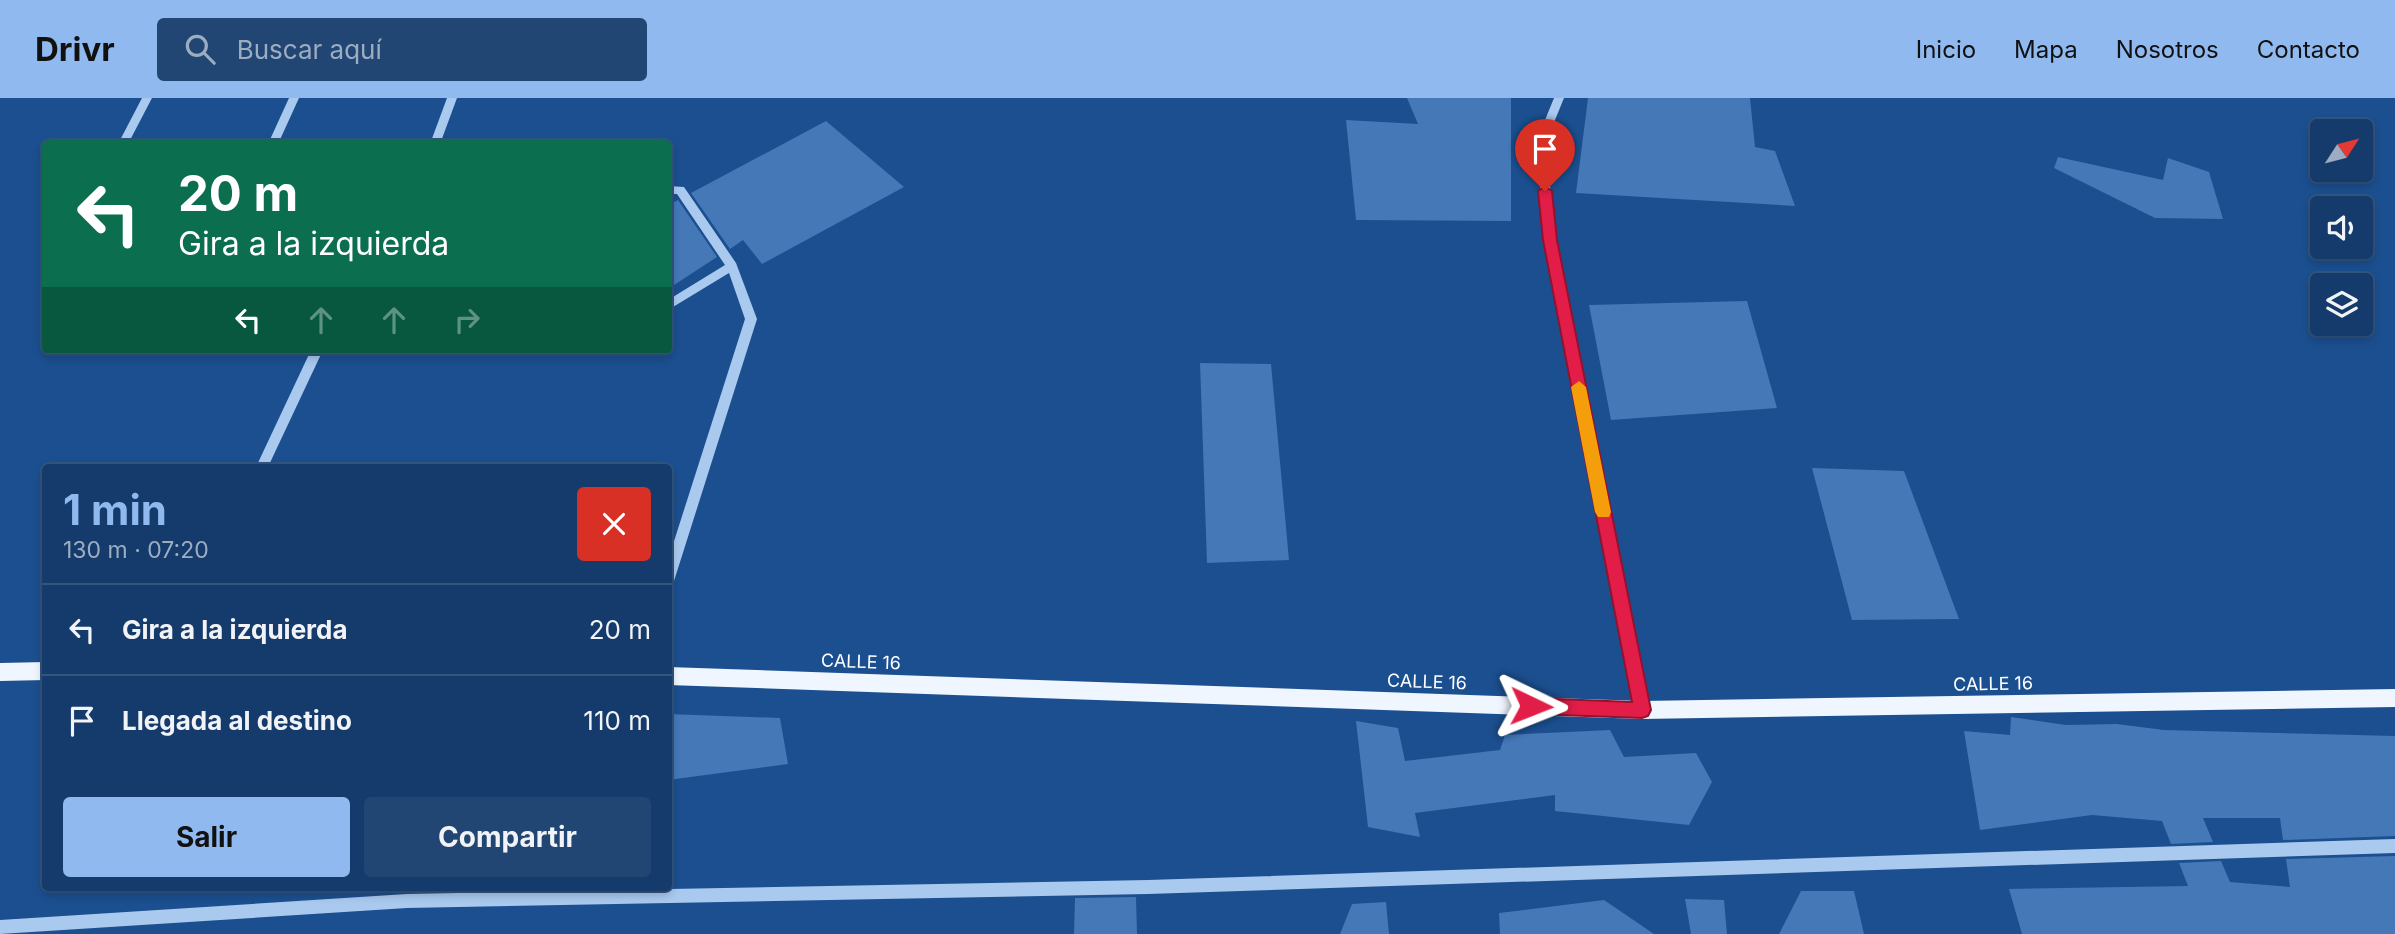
<!DOCTYPE html>
<html lang="es">
<meta charset="utf-8">
<style>
body{margin:0;font-family:Inter,sans-serif;background:#214673;color:#f1f3f6;height:100vh;display:flex;flex-direction:column;font-size:26px;white-space:nowrap}
*{box-sizing:border-box;margin:0}
p{font-size:23px;color:#9dadc1}
.icon{flex:none;width:38px;height:38px;fill:none;stroke:currentColor;stroke-width:2;stroke-linecap:round;stroke-linejoin:round}
.map{position:relative;flex:1;overflow:hidden}
.details{position:absolute;left:42px;top:366px;width:630px;height:427px;display:flex;flex-direction:column;background:#143b6b;border-radius:7px;box-shadow:0 4px 10px #0003,0 0 0 2px #33557e}
.details>*{flex:none}
.guide{position:absolute;left:42px;top:42px;width:630px;height:214px;border-radius:7px;box-shadow:0 4px 10px #0003,0 0 0 2px #33557e;background:#0b6e4f;color:#fff;overflow:hidden}
.needle{width:46px;rotate:54deg}
.buttons{position:absolute;left:2310px;top:21px;display:grid;gap:14px}
.buttons a{display:grid;place-items:center;width:63px;height:63px;border-radius:7px;background:#143b6b;box-shadow:0 4px 10px #0003,0 0 0 2px #33557e;font-size:35px}
.pin{position:absolute;display:grid;place-items:center;width:60px;height:60px;color:#fff;margin:-72px -30px;border-radius:50% 50% 50% 0;rotate:-45deg;box-shadow:0 0 7px #0007}
.pin .icon{rotate:45deg}
.me{position:absolute;width:77px;margin:-38px;rotate:92deg;stroke-linejoin:round;filter:drop-shadow(0 0 5px #0008)}
.turn{display:flex;align-items:center;gap:24px;height:147px;padding:0 21px;font-size:32px}
.turn .icon{width:91px;height:91px;stroke-width:2.5}
.turn b{display:block;font-size:49px;line-height:60px}
.lanes{display:flex;align-items:center;height:66px;padding:0 21px;background:#0003;justify-content:center;gap:35px;direction:ltr}
.lanes .off{opacity:.35}
.round{display:grid;place-items:center;flex:none;width:74px;height:74px;border-radius:7px;background:#214673}
.overview{display:flex;align-items:center;justify-content:space-between;height:119px;padding:0 21px}
h1{font-size:42px;font-weight:700;line-height:52px;color:#90b9f0}
.button{display:flex;gap:14px;margin-top:auto;padding:14px 21px}
.button a{flex:1;height:80px;border-radius:7px;background:#90b9f0;color:#111;font-size:28px;font-weight:700;line-height:80px;text-align:center}
.button a+a{background:#214673;color:#f1f3f6}
ul{padding:0;list-style:none}
li{display:flex;align-items:center;gap:21px;height:91px;padding:0 21px;border-top:2px solid #33557e}
li div{flex:1}
li b{display:block;font-size:26px}
li em{font-style:normal}
header{display:flex;align-items:center;gap:42px;box-sizing:border-box;height:98px;padding:0 35px;background:#90b9f0;color:#111}
header strong{font-size:33px}
nav{display:flex;gap:38px;margin-inline-start:auto;font-size:24px}
.search{width:490px;height:63px;background:#214673;display:flex;align-items:center;gap:18px;box-sizing:border-box;padding:0 24px;border-radius:7px;color:#9dadc1;font-size:26px}
.map>svg:first-child{display:block}
.building{fill:#4478b7}
.lines{fill:none;stroke-linecap:round;stroke-linejoin:round}
.minor{fill:#a9c9ee;fill-rule:evenodd}
.major{fill:#f0f6ff;fill-rule:evenodd}
.route{fill:#e11d48;stroke:#92132f;stroke-width:2}
.slow{fill:#f59e0b}
.labels{text-anchor:middle;stroke-width:6;stroke-linejoin:round;paint-order:stroke}
.street-label{font-size:18px;fill:#fff;stroke:#1b4f8f}
</style>
<header>
<strong>Drivr</strong>
<div class="search"><svg class="icon" aria-label="search" viewBox="0 0 24 24"><circle cx="10" cy="10" r="6"/><path d="M15 15l6 6"/></svg>Buscar aquí</div>
<nav><a>Inicio</a><a>Mapa</a><a>Nosotros</a><a>Contacto</a></nav>
</header>
<div class="map">
<svg width="2395" height="836" viewBox="0 0 2395 836">
<rect width="100%" height="100%" fill="#1b4f8f"/>
<path class="building" d="M 1407,0 L 1511,0 L 1511,123 L 1356,122 L 1346,22 L 1418,26 Z
M 1588,0 L 1750,0 L 1755,49 L 1775,53 L 1795,108 L 1576,95 Z
M 826,23 L 904,89 L 762,166 L 743,142 L 730,151 L 691,95 Z
M 2058,59 L 2163,82 L 2168,60 L 2209,74 L 2223,121 L 2155,120 L 2054,70 Z
M 678,102 L 717,159 L 668,191 L 668,107 Z
M 1747,203 L 1777,310 L 1611,322 L 1589,207 Z
M 1200,265 L 1271,266 L 1289,462 L 1207,465 Z
M 1812,370 L 1904,373 L 1959,521 L 1852,522 Z
M 668,616 L 780,620 L 788,666 L 668,682 Z
M 2011,619 L 2066,627 L 2117,626 L 2164,632 L 2395,638 L 2395,738 L 2283,742 L 2280,720 L 2203,720 L 2213,744 L 2171,746 L 2162,723 L 2092,717 L 1980,732 L 1964,633 L 2010,637 Z
M 1356,623 L 1398,630 L 1405,663 L 1500,652 L 1505,637 L 1610,632 L 1624,659 L 1696,655 L 1712,684 L 1689,727 L 1555,713 L 1555,697 L 1415,715 L 1420,739 L 1368,729 Z
M 2395,758 L 2395,836 L 2022,836 L 2009,791 L 2188,788 L 2179,765 L 2221,763 L 2230,784 L 2290,789 L 2286,761 Z
M 1801,793 L 1854,793 L 1864,836 L 1779,836 Z
M 1136,799 L 1137,836 L 1074,836 L 1075,800 Z
M 1685,801 L 1724,802 L 1727,836 L 1691,836 Z
M 1604,802 L 1654,836 L 1500,836 L 1499,815 Z
M 1386,804 L 1389,836 L 1340,836 L 1352,806 Z"/>
<g class="lines">
<path class="minor" d="M 142,0 L 152,0 L 128,46 L 118,46 Z
M 289,0 L 299,0 L 278,46 L 268,46 Z
M 447,0 L 457,0 L 440,46 L 430,46 Z
M 1554,0 L 1564,0 L 1546,44 L 1555,142 L 1649,612 L 1647,616 L 1642,618 L 1637,616 L 1635,612 L 1545,142 L 1536,44 Z
M 668,88 L 684,89 L 736,165 L 757,221 L 674,483 L 672,487 L 668,488 L 668,462 L 745,221 L 729,175 L 668,212 L 668,202 L 725,167 L 677,96 L 668,96 Z
M 311,252 L 323,252 L 268,369 L 256,369 Z
M 2395,741 L 2395,755 L 1148,796 L 407,810 L 0,836 L 0,822 L 407,796 L 1148,782 Z"/>
<path class="major" d="M 46,564 L 46,582 L 0,583 L 0,565 Z
M 668,569 L 1642,603 L 2395,591 L 2395,609 L 1642,621 L 668,587 Z"/>
</g>
<path class="route" d="M 1545,88 L 1552,93 L 1557,142 L 1651,612 L 1648,618 L 1642,620 L 1531,616 L 1524,614 L 1522,608 L 1524,603 L 1531,600 L 1632,604 L 1543,142 L 1538,93 Z"/>
<path class="slow" d="M 1579,283 L 1586,289 L 1611,414 L 1609,419 L 1598,419 L 1595,414 L 1571,289 Z"/>
<g class="labels">
<g class="street-label">
<text transform="translate(861 564) rotate(2)" y="6">CALLE 16</text>
<text transform="translate(1427 584) rotate(2)" y="6">CALLE 16</text>
<text transform="translate(1993 586) rotate(-1)" y="6">CALLE 16</text>
</g>
</g>
</svg>
<div class="buttons">
<a><svg class="needle" viewBox="-14 -14 28 28"><path d="M0-13l5 13h-10z" fill="#e53935"/><path d="M0 13l5-13h-10z" fill="#9dadc1"/></svg></a>
<a><svg class="icon" aria-label="sound" viewBox="0 0 24 24"><path d="M4 9h4l5-4v14l-5-4H4zM17 9q2 3 0 6"/></svg></a>
<a><svg class="icon" aria-label="layers" viewBox="0 0 24 24"><path d="M12 4l9 5-9 5-9-5zM3 14l9 5 9-5"/></svg></a>
</div>
<div class="pin" style="left:1545px;top:93px;background:#d93025"><svg class="icon" aria-label="arrive" viewBox="0 0 24 24"><path d="M6 21V4h12l-3 4 3 4H6"/></svg></div>
<svg class="me" style="left:1531px;top:608px" viewBox="-20 -20 40 40"><path d="M0-17L14 15 0 8-14 15z" fill="#e11d48" stroke="#fff" stroke-width="4"/></svg>
<div class="guide">
<div class="turn"><svg class="icon" aria-label="left" viewBox="0 0 24 24"><path d="M17 20v-9H6M10 6l-5 5 5 5"/></svg><div><b>20 m</b>Gira a la izquierda</div></div>
<div class="lanes"><svg class="icon" aria-label="left" viewBox="0 0 24 24"><path d="M17 20v-9H6M10 6l-5 5 5 5"/></svg><svg class="icon off" aria-label="ahead" viewBox="0 0 24 24"><path d="M12 20V5M6 11l6-6 6 6"/></svg><svg class="icon off" aria-label="ahead" viewBox="0 0 24 24"><path d="M12 20V5M6 11l6-6 6 6"/></svg><svg class="icon off" aria-label="right" viewBox="0 0 24 24"><path d="M7 20v-9h11M14 6l5 5-5 5"/></svg></div>
</div>
<section class="details">
<div class="overview"><div><h1>1 min</h1><p>130 m · 07:20</p></div><a class="round" style="background:#d93025;color:#fff"><svg class="icon" aria-label="close" viewBox="0 0 24 24"><path d="M6 6l12 12M18 6L6 18"/></svg></a></div>
<ul>
<li><svg class="icon" aria-label="left" viewBox="0 0 24 24"><path d="M17 20v-9H6M10 6l-5 5 5 5"/></svg><div><b>Gira a la izquierda</b></div><em>20 m</em></li>
<li><svg class="icon" aria-label="arrive" viewBox="0 0 24 24"><path d="M6 21V4h12l-3 4 3 4H6"/></svg><div><b>Llegada al destino</b></div><em>110 m</em></li>
</ul>
<div class="button"><a>Salir</a><a>Compartir</a></div>
</section>
</div>
